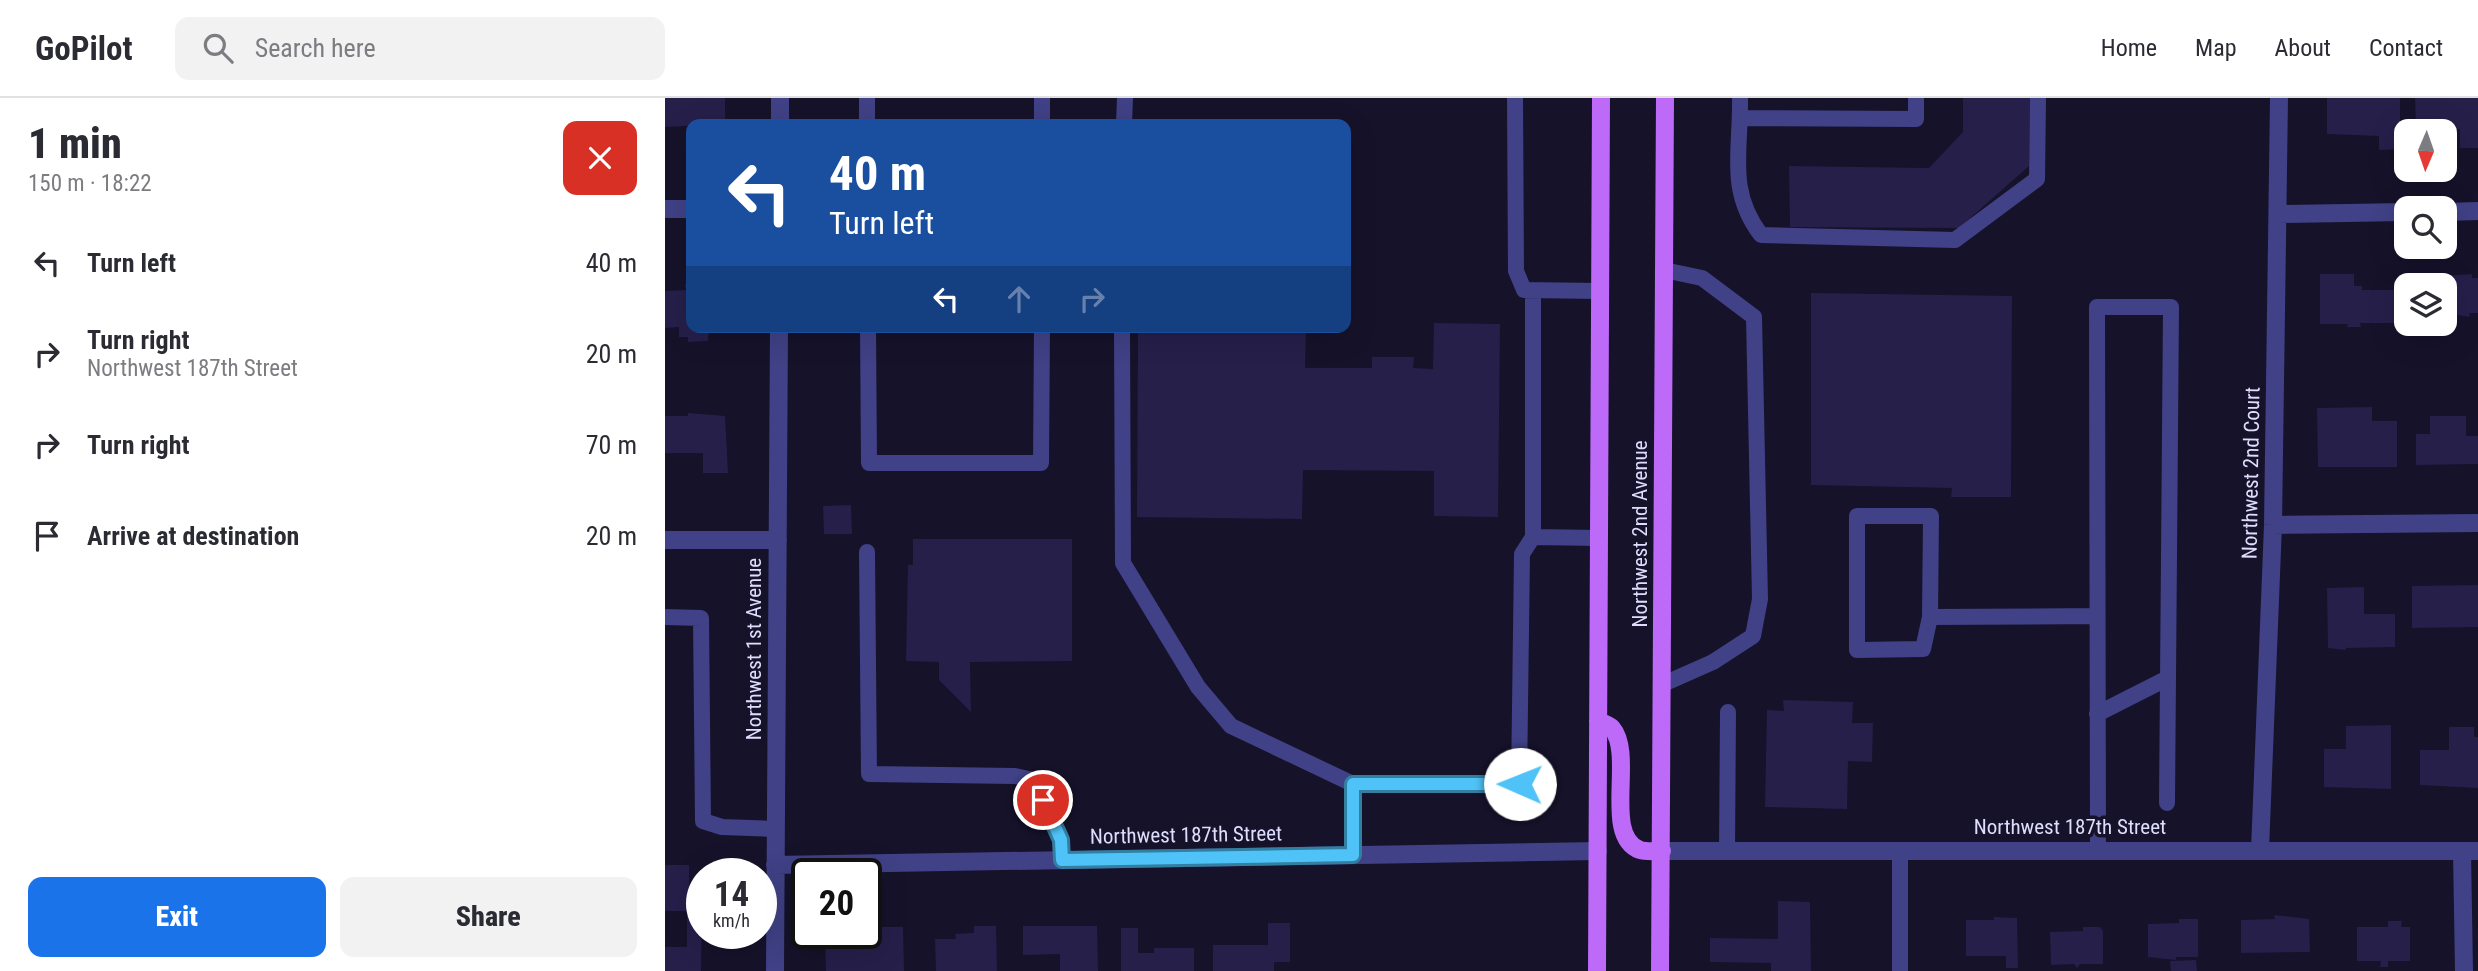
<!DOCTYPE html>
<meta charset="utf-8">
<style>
body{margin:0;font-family:"Roboto Condensed",sans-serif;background:#f2f2f3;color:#2b2b33;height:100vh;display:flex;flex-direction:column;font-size:26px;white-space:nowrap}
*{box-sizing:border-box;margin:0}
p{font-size:23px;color:#7c7c81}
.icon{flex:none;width:38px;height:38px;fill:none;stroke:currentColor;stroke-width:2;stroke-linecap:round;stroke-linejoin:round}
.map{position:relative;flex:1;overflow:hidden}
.side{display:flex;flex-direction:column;background:#fff;width:665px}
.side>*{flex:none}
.hud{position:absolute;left:21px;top:21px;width:665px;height:214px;border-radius:14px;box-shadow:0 7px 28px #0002;background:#1a4fa0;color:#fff;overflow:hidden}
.needle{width:46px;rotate:182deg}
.tools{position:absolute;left:1729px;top:21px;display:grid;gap:14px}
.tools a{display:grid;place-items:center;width:63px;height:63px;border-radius:14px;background:#fff;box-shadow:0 7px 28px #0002;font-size:35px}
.speed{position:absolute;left:21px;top:760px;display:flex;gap:14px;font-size:35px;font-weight:700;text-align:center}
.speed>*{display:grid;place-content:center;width:91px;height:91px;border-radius:50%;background:#fff;box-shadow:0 7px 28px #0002;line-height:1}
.speed small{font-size:18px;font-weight:400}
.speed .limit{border:4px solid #111;border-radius:10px;background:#fff;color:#111}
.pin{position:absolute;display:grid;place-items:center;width:60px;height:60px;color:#fff;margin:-30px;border:4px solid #fff;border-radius:50%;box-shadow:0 2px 7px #0007}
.me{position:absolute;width:77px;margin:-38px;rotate:271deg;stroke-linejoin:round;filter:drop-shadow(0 0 5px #0008)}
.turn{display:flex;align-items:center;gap:24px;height:147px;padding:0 28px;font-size:32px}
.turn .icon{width:91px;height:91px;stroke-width:2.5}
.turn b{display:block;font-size:49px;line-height:60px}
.lanes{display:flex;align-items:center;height:66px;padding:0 28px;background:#0003;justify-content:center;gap:35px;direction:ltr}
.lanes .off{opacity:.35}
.round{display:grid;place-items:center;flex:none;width:74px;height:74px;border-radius:14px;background:#f2f2f3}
.head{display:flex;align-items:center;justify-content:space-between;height:119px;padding:0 28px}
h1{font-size:42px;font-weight:800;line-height:52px}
.action{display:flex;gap:14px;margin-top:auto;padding:14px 28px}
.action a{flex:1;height:80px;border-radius:14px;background:#1a73e8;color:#fff;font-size:28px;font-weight:800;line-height:80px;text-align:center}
.action a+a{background:#f2f2f3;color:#2b2b33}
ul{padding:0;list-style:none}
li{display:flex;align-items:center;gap:21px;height:91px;padding:0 28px}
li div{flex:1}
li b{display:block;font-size:26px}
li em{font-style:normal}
header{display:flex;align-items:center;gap:42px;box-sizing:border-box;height:98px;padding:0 35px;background:#fff;border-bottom:2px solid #e1e1e2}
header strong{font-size:33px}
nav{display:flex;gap:38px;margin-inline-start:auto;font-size:24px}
.search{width:490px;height:63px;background:#f2f2f3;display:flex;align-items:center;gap:18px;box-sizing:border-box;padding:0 24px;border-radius:14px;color:#7c7c81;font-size:26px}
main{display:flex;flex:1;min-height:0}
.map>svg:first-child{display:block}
.building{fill:#261f4a}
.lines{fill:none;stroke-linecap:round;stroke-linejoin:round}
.lane{stroke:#404186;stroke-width:16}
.street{stroke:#404186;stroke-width:18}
.primary{stroke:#bc6af7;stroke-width:18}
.route-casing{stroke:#337fa1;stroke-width:18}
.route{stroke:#4fc3f7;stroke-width:12}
.labels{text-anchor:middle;stroke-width:7;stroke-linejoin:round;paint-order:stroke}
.street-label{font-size:21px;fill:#dfddfd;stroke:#15122a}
</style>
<header>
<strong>GoPilot</strong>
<div class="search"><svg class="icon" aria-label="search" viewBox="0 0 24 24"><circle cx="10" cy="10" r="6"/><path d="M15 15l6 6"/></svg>Search here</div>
<nav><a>Home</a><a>Map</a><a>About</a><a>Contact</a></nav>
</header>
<main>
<section class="side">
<div class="head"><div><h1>1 min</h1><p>150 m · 18:22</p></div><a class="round" style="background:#d93025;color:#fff"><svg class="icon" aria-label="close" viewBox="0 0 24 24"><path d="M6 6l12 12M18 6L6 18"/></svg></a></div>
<ul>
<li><svg class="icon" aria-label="left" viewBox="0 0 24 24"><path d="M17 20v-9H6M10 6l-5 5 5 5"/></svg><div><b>Turn left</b></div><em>40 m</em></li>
<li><svg class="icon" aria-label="right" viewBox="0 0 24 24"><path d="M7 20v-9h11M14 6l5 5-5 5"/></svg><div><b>Turn right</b><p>Northwest 187th Street</p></div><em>20 m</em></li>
<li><svg class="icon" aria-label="right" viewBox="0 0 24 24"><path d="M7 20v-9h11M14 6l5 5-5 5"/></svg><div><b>Turn right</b></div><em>70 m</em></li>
<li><svg class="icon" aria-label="arrive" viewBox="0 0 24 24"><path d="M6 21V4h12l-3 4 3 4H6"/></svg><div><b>Arrive at destination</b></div><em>20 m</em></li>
</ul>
<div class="action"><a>Exit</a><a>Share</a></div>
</section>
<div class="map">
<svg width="1813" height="873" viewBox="0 0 1813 873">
<rect width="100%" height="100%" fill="#15122a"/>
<path class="building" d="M 0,0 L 60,0 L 60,26 L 0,29 Z
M 1298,0 L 1365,0 L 1364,68 L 1294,130 L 1125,129 L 1124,68 L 1264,70 L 1298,34 Z
M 1662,0 L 1735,0 L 1735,51 L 1714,52 L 1714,38 L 1662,36 Z
M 1750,0 L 1813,0 L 1813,50 L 1795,50 L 1795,31 L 1747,33 L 1747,28 L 1751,28 Z
M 1655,176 L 1689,176 L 1689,188 L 1697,188 L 1697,192 L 1729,192 L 1729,225 L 1695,225 L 1696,229 L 1682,229 L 1683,226 L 1655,226 Z
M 1807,176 L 1807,180 L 1813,180 L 1813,215 L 1804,215 L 1805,219 L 1780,215 L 1780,187 L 1747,187 L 1747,180 Z
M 20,186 L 26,186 L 26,229 L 44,229 L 43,243 L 23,244 L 23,239 L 14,239 L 14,229 L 0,230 L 0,193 L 21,192 Z
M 1146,195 L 1347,198 L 1346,399 L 1286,399 L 1287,390 L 1146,387 Z
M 769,225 L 835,226 L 833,419 L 769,418 L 769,373 L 638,372 L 637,421 L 472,419 L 473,229 L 641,229 L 640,270 L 707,270 L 707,259 L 749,259 L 748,270 L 768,271 Z
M 1707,309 L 1707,323 L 1732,323 L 1732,369 L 1653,369 L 1652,310 Z
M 23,315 L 60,318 L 63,375 L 38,375 L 38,355 L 0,355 L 0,318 L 23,318 Z
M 1765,318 L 1801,318 L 1801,338 L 1813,338 L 1813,366 L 1751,367 L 1751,336 L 1765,336 Z
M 186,407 L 187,436 L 159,436 L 158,408 Z
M 248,441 L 407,441 L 407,563 L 305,564 L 306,614 L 274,582 L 274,564 L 241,563 L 243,467 L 248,467 Z
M 1813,487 L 1813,529 L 1747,530 L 1747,488 Z
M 1699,489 L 1699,516 L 1730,516 L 1730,549 L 1681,550 L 1681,552 L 1663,550 L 1662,490 Z
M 1118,602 L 1188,604 L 1187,625 L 1208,625 L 1207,664 L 1183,663 L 1182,711 L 1100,709 L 1102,612 L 1119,613 Z
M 1726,627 L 1726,691 L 1659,689 L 1659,651 L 1681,651 L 1681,628 Z
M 1784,629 L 1809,629 L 1809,639 L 1813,639 L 1813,690 L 1755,687 L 1755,652 L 1784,652 Z
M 0,767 L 24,767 L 24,811 L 37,811 L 36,873 L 0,873 L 0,849 L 22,849 L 22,813 L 0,813 Z
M 1113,803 L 1145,804 L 1146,873 L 1106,873 L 1106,865 L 1045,864 L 1045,840 L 1113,841 Z
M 1609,817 L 1644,821 L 1645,854 L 1576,855 L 1576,822 L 1610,821 Z
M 1329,819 L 1352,820 L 1353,870 L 1341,870 L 1341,858 L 1301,858 L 1301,822 L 1329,822 Z
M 1514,821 L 1533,821 L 1533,859 L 1511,859 L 1511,862 L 1483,859 L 1483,826 L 1514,825 Z
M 1723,823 L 1737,823 L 1736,829 L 1745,829 L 1745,863 L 1723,863 L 1723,869 L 1715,869 L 1716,863 L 1692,863 L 1692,829 L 1723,829 Z
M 603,825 L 625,825 L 625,864 L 609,864 L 609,873 L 548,873 L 548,847 L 603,847 Z
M 309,828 L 331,828 L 332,873 L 271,873 L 270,841 L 291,841 L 290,836 L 309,835 Z
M 358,828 L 432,828 L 433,873 L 395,873 L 395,856 L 358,857 Z
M 216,829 L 238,829 L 239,873 L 161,873 L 160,840 L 216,839 Z
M 1418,829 L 1435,829 L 1438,833 L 1438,866 L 1415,866 L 1412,870 L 1409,866 L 1386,867 L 1385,834 L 1418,833 Z
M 456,830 L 473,830 L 473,855 L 489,855 L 489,850 L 529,850 L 529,873 L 456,873 Z
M 1531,862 L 1532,873 L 1506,873 L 1505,863 Z"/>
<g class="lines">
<path class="lane" d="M 202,0 L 202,26
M 850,0 L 851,173 L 859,192 L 935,193
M 1075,0 C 1076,54 1062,92 1096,137 L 1290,142 L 1372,81 L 1373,0
M 1075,20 L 1251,21 L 1251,0
M 377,26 L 377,0
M 459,26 L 460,0
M 868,192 L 868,439
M 203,229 L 204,365 L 376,365 L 377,229
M 457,229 L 458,465 L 533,589 L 566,628 L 688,686 L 688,757
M 202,454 L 204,676 L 350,678 L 368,682 L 396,742 L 397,762
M 0,519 L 36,520 L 38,723 L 57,729 L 111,731
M 1265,519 L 1266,418 L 1192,418 L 1192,552 L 1258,551 L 1265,519 L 1432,518
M 996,587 L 1048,564 L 1088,538 L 1095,501 L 1089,219 L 1037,180 L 999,172
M 1432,616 L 1503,580
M 688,686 L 854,686 L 857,456 L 868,439 L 934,440
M 1433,752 L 1432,209 L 1506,209 L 1502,705
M 1062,753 L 1063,614
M 1235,873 L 1235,753"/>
<path class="street" d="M 115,26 L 115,0
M 0,111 L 26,111
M 1780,114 L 1813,113
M 1615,116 L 1741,114
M 1608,427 L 1813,425
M 0,442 L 113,442
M 1595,752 L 1608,427 L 1614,0
M 997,753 L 1813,753
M 1797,753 L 1799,873
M 110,767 L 933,753
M 110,873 L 114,229"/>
<path class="primary" d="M 933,623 C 938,625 944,627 947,630 C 970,657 937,738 975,752 C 981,754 991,753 997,753
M 932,873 L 936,0
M 995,873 L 1000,0"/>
</g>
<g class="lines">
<defs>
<path id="route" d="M 378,702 L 396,742 L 397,762 L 688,757 L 688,686 L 855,686"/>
</defs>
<use href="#route" class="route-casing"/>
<use href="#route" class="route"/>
</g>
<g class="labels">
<g class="street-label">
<text transform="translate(1586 375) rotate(-89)" y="7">Northwest 2nd Court</text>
<text transform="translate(975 436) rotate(-90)" y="7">Northwest 2nd Avenue</text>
<text transform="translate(89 551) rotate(-90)" y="7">Northwest 1st Avenue</text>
<text x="1405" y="736">Northwest 187th Street</text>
<text transform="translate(521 737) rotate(-1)" y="7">Northwest 187th Street</text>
</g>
</g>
</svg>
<div class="tools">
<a><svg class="needle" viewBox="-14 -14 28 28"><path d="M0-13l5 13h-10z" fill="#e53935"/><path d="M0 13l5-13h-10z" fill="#7c7c81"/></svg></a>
<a><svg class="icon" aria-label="search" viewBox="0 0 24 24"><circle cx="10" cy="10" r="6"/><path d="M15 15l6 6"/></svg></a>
<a><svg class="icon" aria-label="layers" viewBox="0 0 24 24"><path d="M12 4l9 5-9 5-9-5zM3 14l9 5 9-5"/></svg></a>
</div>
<div class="speed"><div>14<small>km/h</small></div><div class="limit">20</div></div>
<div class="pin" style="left:378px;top:702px;background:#d93025"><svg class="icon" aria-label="arrive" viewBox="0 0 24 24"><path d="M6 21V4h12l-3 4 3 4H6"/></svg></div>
<svg class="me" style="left:855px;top:686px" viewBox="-20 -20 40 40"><circle r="19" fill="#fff"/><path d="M0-13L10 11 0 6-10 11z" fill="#4fc3f7"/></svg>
<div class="hud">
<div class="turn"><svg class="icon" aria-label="left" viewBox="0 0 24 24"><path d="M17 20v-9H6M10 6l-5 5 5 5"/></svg><div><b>40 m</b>Turn left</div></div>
<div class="lanes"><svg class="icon" aria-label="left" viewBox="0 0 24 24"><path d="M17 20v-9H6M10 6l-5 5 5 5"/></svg><svg class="icon off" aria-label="ahead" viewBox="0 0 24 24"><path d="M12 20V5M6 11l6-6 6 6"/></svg><svg class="icon off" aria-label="right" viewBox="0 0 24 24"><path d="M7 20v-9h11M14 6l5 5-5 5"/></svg></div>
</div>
</div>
</main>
